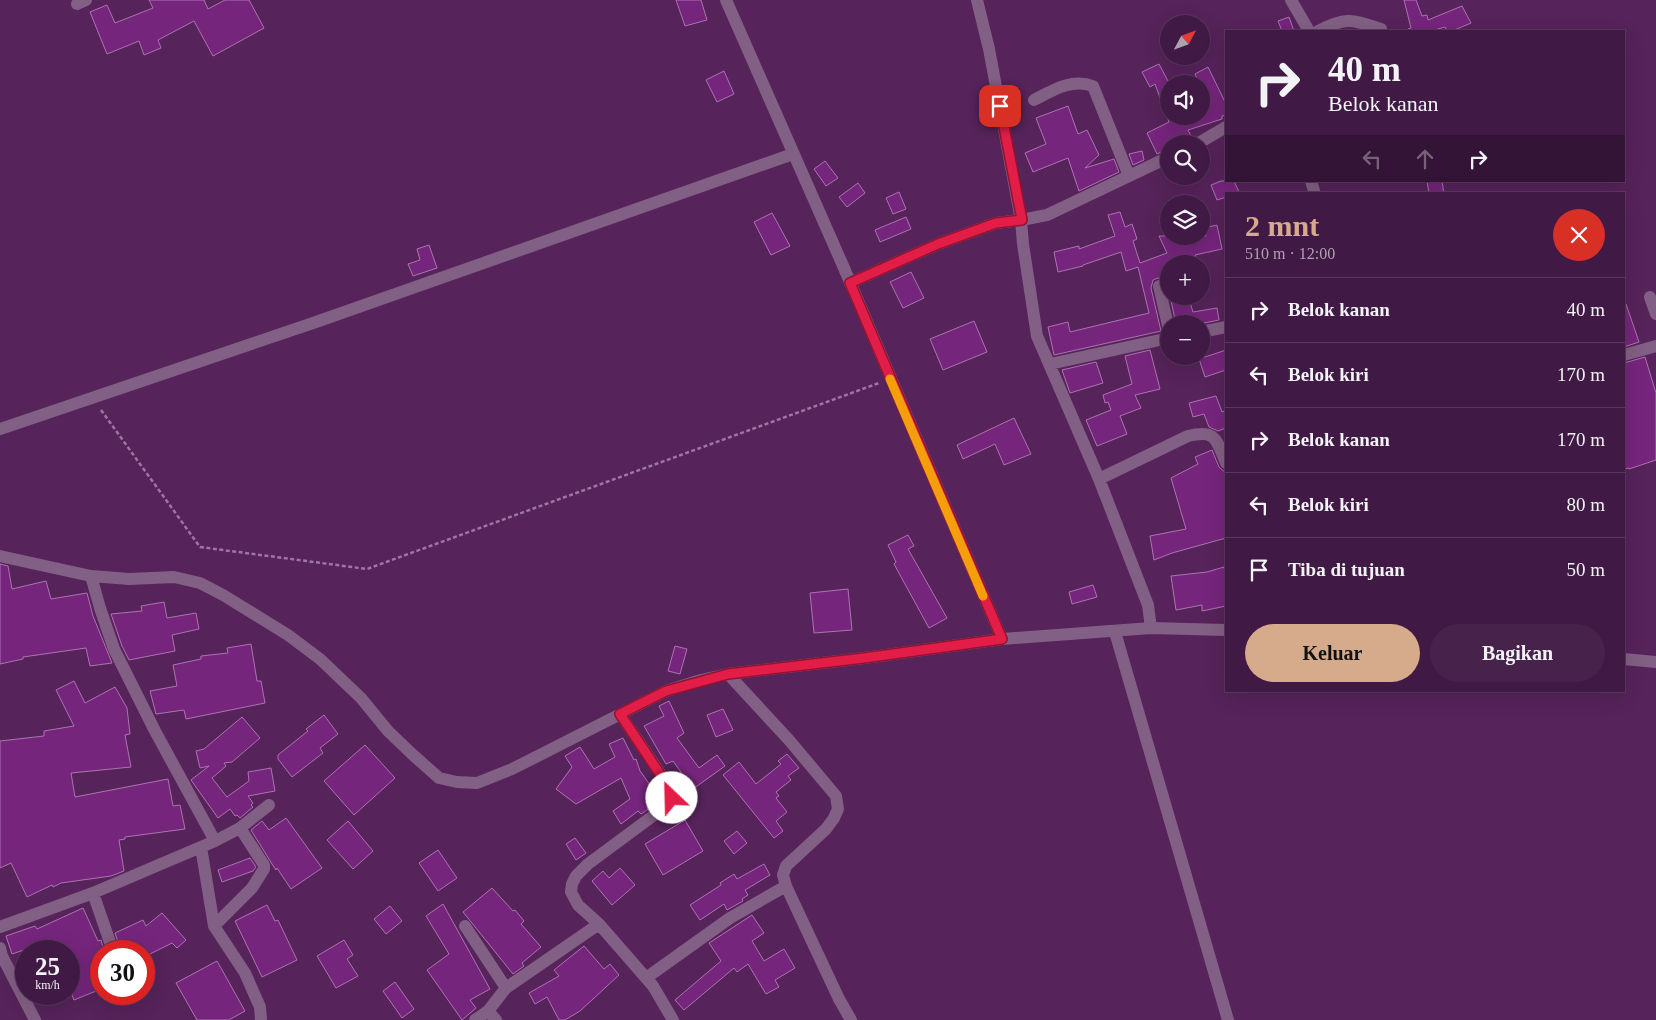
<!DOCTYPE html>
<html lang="id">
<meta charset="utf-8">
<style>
body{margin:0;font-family:Georgia,serif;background:#47234b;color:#f1f3f6;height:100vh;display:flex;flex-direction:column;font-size:19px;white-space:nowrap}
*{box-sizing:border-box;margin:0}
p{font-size:16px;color:#aea1b2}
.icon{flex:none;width:28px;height:28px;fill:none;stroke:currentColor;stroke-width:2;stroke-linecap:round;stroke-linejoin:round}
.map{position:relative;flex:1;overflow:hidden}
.drawer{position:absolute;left:1225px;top:192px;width:400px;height:500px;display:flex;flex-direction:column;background:#401a44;border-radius:0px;box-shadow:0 5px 20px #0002,0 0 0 1px #59385d}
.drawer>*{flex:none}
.banner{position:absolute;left:1225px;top:30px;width:400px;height:152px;border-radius:0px;box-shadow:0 5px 20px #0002,0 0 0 1px #59385d;background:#401a44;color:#f1f3f6;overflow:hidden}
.needle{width:32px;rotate:49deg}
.controls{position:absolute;left:1160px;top:15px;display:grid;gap:10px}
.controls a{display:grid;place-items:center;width:50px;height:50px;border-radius:50%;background:#401a44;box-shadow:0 5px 20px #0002,0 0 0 1px #59385d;font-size:25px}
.speed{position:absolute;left:15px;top:940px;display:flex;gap:10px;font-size:25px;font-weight:700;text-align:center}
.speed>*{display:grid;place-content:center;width:65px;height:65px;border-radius:50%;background:#401a44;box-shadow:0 5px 20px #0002,0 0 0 1px #59385d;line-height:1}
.speed small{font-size:12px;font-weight:400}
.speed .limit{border:8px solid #d22;background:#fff;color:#111}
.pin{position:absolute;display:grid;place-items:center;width:42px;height:42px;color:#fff;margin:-21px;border-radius:10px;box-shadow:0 2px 8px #0006}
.me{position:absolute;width:55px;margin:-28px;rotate:336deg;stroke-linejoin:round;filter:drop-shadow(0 0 4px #0008)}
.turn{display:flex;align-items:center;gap:18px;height:105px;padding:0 20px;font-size:22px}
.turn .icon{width:65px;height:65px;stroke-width:2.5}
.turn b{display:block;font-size:35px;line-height:42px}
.lanes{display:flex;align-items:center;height:48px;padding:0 20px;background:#0003;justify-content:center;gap:25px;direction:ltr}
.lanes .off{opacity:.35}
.round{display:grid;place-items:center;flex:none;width:52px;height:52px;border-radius:26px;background:#47234b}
.headline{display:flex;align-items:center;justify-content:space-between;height:85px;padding:0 20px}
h1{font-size:30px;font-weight:700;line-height:38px;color:#d6ab8b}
.primary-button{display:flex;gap:10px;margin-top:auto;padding:10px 20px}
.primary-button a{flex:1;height:58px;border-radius:30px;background:#d6ab8b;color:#111;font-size:20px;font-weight:700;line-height:58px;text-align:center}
.primary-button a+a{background:#47234b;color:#f1f3f6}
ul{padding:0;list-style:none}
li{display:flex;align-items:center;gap:15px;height:65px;padding:0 20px;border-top:1px solid #59385d}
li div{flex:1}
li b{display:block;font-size:19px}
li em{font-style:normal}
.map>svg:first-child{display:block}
.building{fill:#76257c;stroke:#ac74b0}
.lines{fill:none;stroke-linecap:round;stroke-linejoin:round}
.path{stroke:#9f75a2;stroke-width:2.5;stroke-dasharray:4 2.5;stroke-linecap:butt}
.minor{stroke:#825f84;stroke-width:12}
.tertiary{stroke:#825f84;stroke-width:12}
.route-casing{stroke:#92132f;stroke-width:12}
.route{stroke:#e11d48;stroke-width:9}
.slow{stroke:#f59e0b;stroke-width:9}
</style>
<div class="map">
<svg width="1656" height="1020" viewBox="0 0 1656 1020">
<rect width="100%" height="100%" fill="#56235a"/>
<path class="building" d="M 149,0 L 204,0 L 208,9 L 225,0 L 249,0 L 264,28 L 213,56 L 194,21 L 158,40 L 161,48 L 144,55 L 139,41 L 107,54 L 90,12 L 107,5 L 115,23 L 153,8 Z
M 676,0 L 701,0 L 707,20 L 685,26 Z
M 1404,0 L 1416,0 L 1422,16 L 1427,15 L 1428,20 L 1462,6 L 1471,23 L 1452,31 L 1447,31 L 1445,27 L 1431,31 L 1409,31 L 1408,29 L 1411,28 Z
M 1289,17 L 1294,31 L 1282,31 L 1278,21 Z
M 1159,64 L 1169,83 L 1169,116 L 1201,116 L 1201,106 L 1209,104 L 1201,87 L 1201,84 L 1200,84 L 1195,74 L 1208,67 L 1226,104 L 1226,115 L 1222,116 L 1222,119 L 1188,130 L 1192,138 L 1190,140 L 1182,144 L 1169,144 L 1169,148 L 1157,154 L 1147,133 L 1169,122 L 1155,84 L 1150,87 L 1142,72 Z
M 724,71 L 734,94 L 717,102 L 706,80 Z
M 1068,106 L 1078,134 L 1087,130 L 1099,155 L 1085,168 L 1114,159 L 1119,172 L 1079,191 L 1068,158 L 1033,172 L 1025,153 L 1046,144 L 1036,118 Z
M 1142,151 L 1144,160 L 1133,165 L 1129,154 Z
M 825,161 L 838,178 L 826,186 L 814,169 Z
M 1221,181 L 1234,181 L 1239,192 L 1226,194 L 1226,197 L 1217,200 L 1211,185 Z
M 1427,181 L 1442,181 L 1444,194 L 1429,194 Z
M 858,183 L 865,193 L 847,207 L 839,197 Z
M 899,192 L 906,209 L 893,214 L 886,198 Z
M 1120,212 L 1125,227 L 1132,224 L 1137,239 L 1133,241 L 1140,263 L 1167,253 L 1159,236 L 1206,236 L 1204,228 L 1217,225 L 1222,249 L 1195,255 L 1199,264 L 1169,264 L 1169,292 L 1165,280 L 1158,278 L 1153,280 L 1151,288 L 1161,331 L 1054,355 L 1048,327 L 1068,322 L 1070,332 L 1149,313 L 1138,267 L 1126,271 L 1121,252 L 1083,265 L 1083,266 L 1058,272 L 1054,252 L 1079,246 L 1079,249 L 1115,236 L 1108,215 Z
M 772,213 L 790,246 L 771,255 L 754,222 Z
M 906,217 L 911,229 L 880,242 L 875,230 Z
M 429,245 L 437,268 L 413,276 L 408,264 L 420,260 L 417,249 Z
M 911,272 L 924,298 L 903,308 L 890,282 Z
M 1170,296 L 1188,296 L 1193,312 L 1217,308 L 1219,320 L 1199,324 L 1176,324 Z
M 1624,304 L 1626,304 L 1639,342 L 1624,347 Z
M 974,321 L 987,352 L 943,370 L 930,339 Z
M 1150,350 L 1160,389 L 1135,395 L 1141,408 L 1120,416 L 1127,434 L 1097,446 L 1086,420 L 1111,410 L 1108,402 L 1105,403 L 1103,395 L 1132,384 L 1125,356 Z
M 1226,350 L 1226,370 L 1205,377 L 1199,359 Z
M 1645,357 L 1656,393 L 1656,460 L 1629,469 L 1629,468 L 1624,469 L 1624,363 Z
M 1096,362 L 1103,383 L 1070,393 L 1062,370 Z
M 1216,396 L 1222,412 L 1226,410 L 1226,428 L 1218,431 L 1209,427 L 1204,414 L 1193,417 L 1189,403 Z
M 1014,418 L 1031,454 L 1004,465 L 995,444 L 963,459 L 957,445 Z
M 1212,450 L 1219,467 L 1226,473 L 1226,538 L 1172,553 L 1154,560 L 1150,536 L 1186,529 L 1171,478 L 1198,464 L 1195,457 Z
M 908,535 L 914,546 L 908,549 L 947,618 L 929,628 L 894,564 L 896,562 L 888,545 Z
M 0,564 L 8,566 L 12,589 L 46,581 L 51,599 L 87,593 L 93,616 L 112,663 L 90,666 L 86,648 L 23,657 L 23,659 L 0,664 Z
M 1224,567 L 1226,580 L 1226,606 L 1202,611 L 1202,605 L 1176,610 L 1171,576 L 1207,572 Z
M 1093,585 L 1097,597 L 1072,604 L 1069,592 Z
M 848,589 L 852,630 L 814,633 L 810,593 Z
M 164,602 L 167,618 L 196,613 L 199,629 L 172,635 L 175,651 L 129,660 L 122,646 L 111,614 L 142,611 L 141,606 Z
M 251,644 L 257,681 L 261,681 L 265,703 L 186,719 L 184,710 L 156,714 L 150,691 L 177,686 L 173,665 L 201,659 L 201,656 L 228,653 L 227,648 Z
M 675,646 L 687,649 L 680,674 L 668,671 Z
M 74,681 L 85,703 L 115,687 L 127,708 L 130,734 L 125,735 L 131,767 L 71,773 L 75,797 L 168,779 L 173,806 L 180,805 L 185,829 L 125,837 L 125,839 L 119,840 L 124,871 L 111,876 L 61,883 L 53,887 L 52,885 L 27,897 L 11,863 L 0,868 L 0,741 L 44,736 L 44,731 L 74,726 L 56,690 Z
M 669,701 L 684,733 L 677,738 L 699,768 L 717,755 L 725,766 L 693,789 L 673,761 L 666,764 L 644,726 L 664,716 L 659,706 Z
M 723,709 L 733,730 L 716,737 L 707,715 Z
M 324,715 L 338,734 L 320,748 L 323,753 L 292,777 L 278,759 L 278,755 L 308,731 L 306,729 Z
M 242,717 L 260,738 L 232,762 L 224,763 L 226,766 L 212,778 L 227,797 L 249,781 L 248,772 L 271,768 L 275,791 L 248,796 L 253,803 L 251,805 L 253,807 L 240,818 L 237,815 L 235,816 L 230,809 L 218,818 L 191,780 L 209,766 L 200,768 L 196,751 L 204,749 Z
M 623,738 L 634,760 L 636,759 L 640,771 L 653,789 L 648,793 L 656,804 L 641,814 L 638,811 L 621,824 L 613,811 L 630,799 L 621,778 L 576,804 L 556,789 L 572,767 L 565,756 L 580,747 L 594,769 L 615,757 L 609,744 Z
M 365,745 L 395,778 L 354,815 L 324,781 Z
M 787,754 L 799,768 L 788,776 L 791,780 L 776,792 L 779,796 L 776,798 L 787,812 L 776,821 L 783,831 L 774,838 L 723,775 L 739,762 L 756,784 L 781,764 L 778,761 Z
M 286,818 L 322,868 L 291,889 L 277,868 L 276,870 L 272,864 L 251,830 L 262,821 L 269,830 Z
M 685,820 L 703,851 L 663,875 L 645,844 Z
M 348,821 L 373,851 L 353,869 L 327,840 Z
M 737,831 L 747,843 L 734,854 L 724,841 Z
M 575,838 L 586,853 L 576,860 L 566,844 Z
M 438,850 L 457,878 L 438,891 L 419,863 Z
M 250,858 L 256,867 L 253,871 L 222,882 L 218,870 Z
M 764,864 L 770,875 L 745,890 L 748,895 L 742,899 L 743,901 L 727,910 L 724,904 L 700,920 L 690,905 L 721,885 L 720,883 L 734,874 L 737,879 Z
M 620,868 L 635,885 L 612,905 L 592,881 L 603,871 L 609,878 Z
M 492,888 L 513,911 L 515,910 L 524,921 L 521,924 L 541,947 L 522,963 L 524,966 L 513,974 L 463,912 Z
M 443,904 L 490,989 L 470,1000 L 476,1008 L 462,1020 L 427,970 L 449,954 L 426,916 Z
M 267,905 L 275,921 L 278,920 L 297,960 L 262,977 L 235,921 Z
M 390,906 L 402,921 L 386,934 L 374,919 Z
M 83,908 L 98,941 L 101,940 L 104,951 L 101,951 L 101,989 L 74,1000 L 69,988 L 69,951 L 56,951 L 51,941 L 12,954 L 6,936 L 35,926 L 37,929 Z
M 162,913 L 186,940 L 177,948 L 172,943 L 144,957 L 144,951 L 121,951 L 115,933 L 143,920 L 146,926 Z
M 752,915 L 764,933 L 752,941 L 764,961 L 784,949 L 795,968 L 775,980 L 779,987 L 766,994 L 748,964 L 737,972 L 734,968 L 684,1010 L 675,1000 L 721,961 L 709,943 Z
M 344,940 L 353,955 L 347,959 L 358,976 L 336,988 L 317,956 Z
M 584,946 L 604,969 L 610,964 L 619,975 L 580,1011 L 565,1020 L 559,1020 L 547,997 L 535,1004 L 529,993 L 559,976 L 554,970 Z
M 217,961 L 245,1011 L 229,1020 L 197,1020 L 176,983 Z
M 395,982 L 414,1009 L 402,1018 L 383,991 Z"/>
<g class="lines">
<path class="path" d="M 101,410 L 200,547 L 367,569 L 879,383"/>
<path class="minor" d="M 1291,0 L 1309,31
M 77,4 L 86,0
M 1318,31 C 1347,16 1353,20 1381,29
M 1034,100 C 1053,90 1072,78 1093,86 L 1129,176
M 1197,144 L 1226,127
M 1311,181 L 1315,194
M 850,283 L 938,244 L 996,223 L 1021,220 L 989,49 L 977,0
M 1159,286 L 1169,330
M 1650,297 L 1656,314
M 1201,332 L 1226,327
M 1624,355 L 1656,346
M 1050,364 L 1169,338
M 0,429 L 316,322 L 793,154
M 1099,479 L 1188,436 C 1217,429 1216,440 1226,463
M 0,556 L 91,576 L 129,579 L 174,577 L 200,583 L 223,595 L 288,635 L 320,659 L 361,698 L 388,731 L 412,754 L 439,778 L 457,782 L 477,783 L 512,769 L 666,691 L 701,680 L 728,674 L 864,658 L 1002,639
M 91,576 L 100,608 L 114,649 L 155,731 L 215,841
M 1151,628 L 1148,605 L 1099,479 L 1037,336 L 1023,244 L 1021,220 L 1047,215 L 1169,157
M 1115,632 L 1228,1020
M 728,674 L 789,740 L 836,796 L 838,809 L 834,818 L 826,829 L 786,866 L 783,875 L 786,886 L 839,999 L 851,1020
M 620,714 L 672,791 L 672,798 L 669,804 L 588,864 L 576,876 L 572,884 L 571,892 L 578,905 L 599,924 L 653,986 L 673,1020
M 201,847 L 214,926 L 245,973 L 260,1007 L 261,1020
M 93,893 L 113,951
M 214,926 L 252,888 L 264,869 L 264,865 L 240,828
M 465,926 L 506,988
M 0,927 L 93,893 L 215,841 L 240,828 L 269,805
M 0,948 L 2,956 L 35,1020
M 646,978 L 730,918 L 786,886
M 488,1011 L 506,988 L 599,924
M 475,1020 L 488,1011 L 496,1020"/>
<path class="tertiary" d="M 726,0 L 844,268 L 1002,639 L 1151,628 L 1226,630
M 1624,659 L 1656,662"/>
</g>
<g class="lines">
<defs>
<path id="route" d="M 672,798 L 672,792 L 620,714 L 666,691 L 728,674 L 864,658 L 1002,639 L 850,283 L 938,244 L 996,223 L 1022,220 L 1000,106"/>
</defs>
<use href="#route" class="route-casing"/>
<use href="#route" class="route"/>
<path class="slow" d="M 890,379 L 983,596"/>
</g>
</svg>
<div class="controls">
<a><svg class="needle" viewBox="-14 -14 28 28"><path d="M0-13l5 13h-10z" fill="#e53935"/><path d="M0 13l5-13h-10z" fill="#aea1b2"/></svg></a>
<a><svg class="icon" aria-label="sound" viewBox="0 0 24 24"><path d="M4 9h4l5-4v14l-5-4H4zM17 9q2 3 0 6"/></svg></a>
<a><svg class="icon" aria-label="search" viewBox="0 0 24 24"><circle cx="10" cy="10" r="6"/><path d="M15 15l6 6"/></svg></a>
<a><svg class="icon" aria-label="layers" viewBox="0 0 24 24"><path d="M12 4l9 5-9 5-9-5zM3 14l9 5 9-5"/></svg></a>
<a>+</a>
<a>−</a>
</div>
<div class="speed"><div>25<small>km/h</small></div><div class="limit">30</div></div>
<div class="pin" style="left:1000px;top:106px;background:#d93025"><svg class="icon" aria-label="arrive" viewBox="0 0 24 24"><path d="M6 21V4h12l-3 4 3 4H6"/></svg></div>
<svg class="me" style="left:672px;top:798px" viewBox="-20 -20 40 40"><circle r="19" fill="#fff"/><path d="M0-13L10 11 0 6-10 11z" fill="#e11d48"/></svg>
<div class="banner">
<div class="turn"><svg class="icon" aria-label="right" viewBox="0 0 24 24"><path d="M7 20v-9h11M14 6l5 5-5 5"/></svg><div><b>40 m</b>Belok kanan</div></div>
<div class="lanes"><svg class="icon off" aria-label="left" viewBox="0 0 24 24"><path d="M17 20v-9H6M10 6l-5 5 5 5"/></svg><svg class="icon off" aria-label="ahead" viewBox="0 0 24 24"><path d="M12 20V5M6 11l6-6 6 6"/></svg><svg class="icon" aria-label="right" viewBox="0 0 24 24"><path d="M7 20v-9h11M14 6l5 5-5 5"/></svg></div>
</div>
<section class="drawer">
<div class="headline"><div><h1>2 mnt</h1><p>510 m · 12:00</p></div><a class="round" style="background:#d93025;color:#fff"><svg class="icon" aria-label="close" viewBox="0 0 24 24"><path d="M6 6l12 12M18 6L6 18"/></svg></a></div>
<ul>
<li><svg class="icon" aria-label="right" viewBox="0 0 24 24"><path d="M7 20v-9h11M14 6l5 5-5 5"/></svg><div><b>Belok kanan</b></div><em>40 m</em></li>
<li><svg class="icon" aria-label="left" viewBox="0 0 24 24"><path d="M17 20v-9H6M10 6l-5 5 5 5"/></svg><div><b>Belok kiri</b></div><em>170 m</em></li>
<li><svg class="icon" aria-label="right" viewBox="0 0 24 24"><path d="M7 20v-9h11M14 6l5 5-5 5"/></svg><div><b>Belok kanan</b></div><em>170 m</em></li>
<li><svg class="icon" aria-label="left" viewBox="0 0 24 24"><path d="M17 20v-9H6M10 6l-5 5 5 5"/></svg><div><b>Belok kiri</b></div><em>80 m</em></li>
<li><svg class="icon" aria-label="arrive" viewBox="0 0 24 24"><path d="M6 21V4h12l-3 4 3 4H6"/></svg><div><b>Tiba di tujuan</b></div><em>50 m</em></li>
</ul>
<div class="primary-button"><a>Keluar</a><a>Bagikan</a></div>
</section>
</div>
